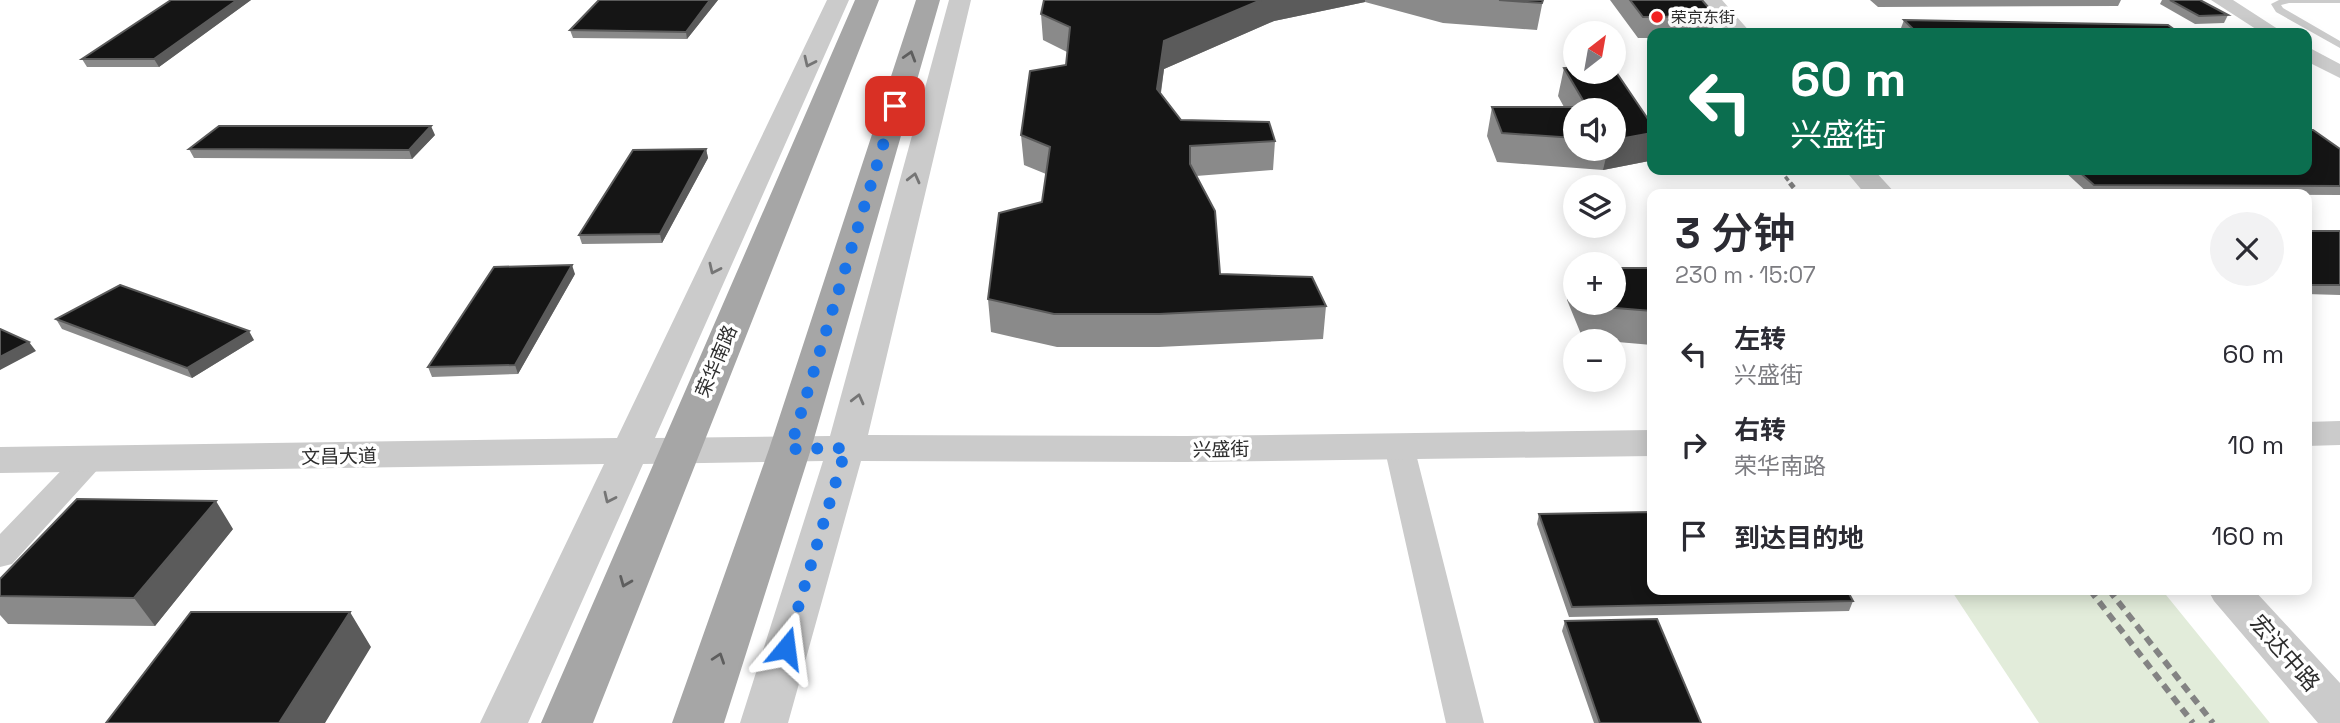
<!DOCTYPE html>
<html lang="zh">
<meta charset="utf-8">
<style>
body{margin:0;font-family:"Space Grotesk","Noto Sans SC",sans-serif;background:#f2f2f3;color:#2b2b33;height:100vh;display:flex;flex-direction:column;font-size:26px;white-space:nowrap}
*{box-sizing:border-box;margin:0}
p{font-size:23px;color:#7c7c81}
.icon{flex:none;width:38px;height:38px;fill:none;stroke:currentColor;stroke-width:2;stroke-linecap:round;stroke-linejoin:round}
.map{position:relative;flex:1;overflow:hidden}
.drawer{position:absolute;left:1647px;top:189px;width:665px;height:406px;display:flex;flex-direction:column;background:#fff;border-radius:14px;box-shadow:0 4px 18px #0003}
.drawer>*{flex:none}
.guide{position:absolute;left:1647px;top:28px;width:665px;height:147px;border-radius:14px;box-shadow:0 4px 18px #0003;background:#0b6e4f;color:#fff;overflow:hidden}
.needle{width:46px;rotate:31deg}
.buttons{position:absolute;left:1563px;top:21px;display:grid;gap:14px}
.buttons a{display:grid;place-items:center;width:63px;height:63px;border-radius:50%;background:#fff;box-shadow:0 4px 18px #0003;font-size:35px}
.pin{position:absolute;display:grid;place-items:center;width:60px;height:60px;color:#fff;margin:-30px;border-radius:14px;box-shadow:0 4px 10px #0006}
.me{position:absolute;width:77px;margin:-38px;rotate:16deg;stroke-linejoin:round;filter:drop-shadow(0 0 5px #0008)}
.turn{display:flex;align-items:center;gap:24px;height:147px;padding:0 28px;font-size:32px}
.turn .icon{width:91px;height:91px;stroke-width:2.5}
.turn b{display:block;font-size:49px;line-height:60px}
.round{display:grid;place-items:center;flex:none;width:74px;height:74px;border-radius:37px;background:#f2f2f3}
.headline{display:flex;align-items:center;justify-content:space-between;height:119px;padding:0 28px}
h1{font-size:42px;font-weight:600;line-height:52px}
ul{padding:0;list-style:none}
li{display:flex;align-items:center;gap:21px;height:91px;padding:0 28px}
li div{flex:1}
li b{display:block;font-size:26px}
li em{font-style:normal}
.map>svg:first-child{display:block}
.green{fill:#e2ecda}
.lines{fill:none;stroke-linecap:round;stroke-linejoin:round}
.service{fill:#cbcbcb;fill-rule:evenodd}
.minor{fill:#cbcbcb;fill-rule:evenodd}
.tertiary{fill:#cbcbcb;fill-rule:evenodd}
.primary{fill:#a6a6a6;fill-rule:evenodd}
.rail-far2{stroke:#838383;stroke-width:3.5;stroke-dasharray:5 3.5;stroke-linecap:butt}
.rail-far1{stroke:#838383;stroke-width:5;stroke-dasharray:6 5;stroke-linecap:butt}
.rail{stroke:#838383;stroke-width:6;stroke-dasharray:9 6;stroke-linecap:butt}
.wall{fill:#8a8a8a;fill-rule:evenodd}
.shaded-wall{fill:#5b5b5b}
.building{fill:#151515;stroke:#5b5b5b;stroke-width:2}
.oneway{stroke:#5e5e5e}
.oneway2{stroke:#757575}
.route{stroke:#1a73e8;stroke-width:12;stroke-dasharray:0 21.6}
.poi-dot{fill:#f22222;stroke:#fff;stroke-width:2.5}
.labels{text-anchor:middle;stroke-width:7;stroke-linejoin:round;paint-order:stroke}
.far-poi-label{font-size:16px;fill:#2e2e2e;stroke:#fff;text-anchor:start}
.street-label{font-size:19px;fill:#2e2e2e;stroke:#fff}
.near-street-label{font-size:23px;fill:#2e2e2e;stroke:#fff}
</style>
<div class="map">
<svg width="2340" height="723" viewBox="0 0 2340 723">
<rect width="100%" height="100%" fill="#fff"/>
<path class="green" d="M 1951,590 L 2162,590 L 2270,723 L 2039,723 Z"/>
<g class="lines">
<path class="service" d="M 2279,0 L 2340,0 L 2340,3 L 2289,3 L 2281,5 L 2283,8 L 2340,41 L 2340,48 L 2276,12 L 2271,4 Z"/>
<path class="minor" d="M 2211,0 L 2233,0 L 2284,33 L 2262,33 Z
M 2306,46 L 2340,64 L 2340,78 L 2306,61 Z
M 1399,436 L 1410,439 L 1414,446 L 1484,723 L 1446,723 L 1384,446 L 1388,439 Z
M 89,450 L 100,453 L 104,460 L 100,467 L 12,564 L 0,567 L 0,534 L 78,453 Z"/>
<path class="tertiary" d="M 827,0 L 849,0 L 655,438 L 830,436 L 949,0 L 971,0 L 868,435 L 1186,436 L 1652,430 L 1652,456 L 1186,462 L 861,461 L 788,723 L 740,723 L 823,461 L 643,464 L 528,723 L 480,723 L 604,464 L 0,473 L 0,447 L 617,438 Z
M 1699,0 L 1722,0 L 1751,33 L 1727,33 Z
M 1845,170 L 1874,170 L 1896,194 L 1865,194 Z
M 2340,421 L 2340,445 L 2306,446 L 2306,422 Z
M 2208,590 L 2254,590 L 2340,683 L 2340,723 L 2318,723 L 2214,601 Z"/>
<path class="primary" d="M 855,0 L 879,0 L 593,723 L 541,723 Z
M 916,0 L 940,0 L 811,449 L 724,723 L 672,723 L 769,449 Z"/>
<path class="rail-far2" d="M 1780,170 L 1792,185"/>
<path class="rail-far1" d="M 1790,183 L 1799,194"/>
<path class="rail" d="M 2090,590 L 2193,723
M 2109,590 L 2213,723"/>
</g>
<path class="wall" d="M 171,0 L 251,0 L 159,67 L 87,67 L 82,59 Z
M 599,0 L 718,0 L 687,39 L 573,38 L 570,30 Z
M 1044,0 L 1543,0 L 1537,30 L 1443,23 L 1365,2 L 1274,21 L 1164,69 L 1161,93 L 1181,120 L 1275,141 L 1273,170 L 1196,176 L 1220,274 L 1326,306 L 1323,339 L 1159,347 L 1057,347 L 991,332 L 988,299 L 1042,202 L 1046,174 L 1024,165 L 1021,135 L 1066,65 L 1067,52 L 1043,40 L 1041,14 Z
M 1610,0 L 1702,0 L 1716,16 L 1712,33 L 1652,33 L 1652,38 L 1638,38 Z
M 1870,0 L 2121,0 L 2118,6 L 1878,7 Z
M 2162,0 L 2200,0 L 2228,15 L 2224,23 L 2195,24 L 2160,4 Z
M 1904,20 L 2179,33 L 1906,33 L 1901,28 Z
M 1564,68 L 1652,125 L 1652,150 L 1649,161 L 1603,170 L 1497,162 L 1487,136 L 1492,107 L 1564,107 L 1558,96 ZM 1575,110 L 1614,110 L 1614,149 L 1575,149 Z
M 435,135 L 412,159 L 194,158 L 189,149 Z
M 706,149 L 708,158 L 662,243 L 582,244 L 579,235 Z
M 2340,149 L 2340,195 L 2089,194 L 2063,170 L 2306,170 Z
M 1652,227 L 1652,250 L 1648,242 Z
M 2306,231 L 2340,231 L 2340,295 L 2306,294 Z
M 1575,268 L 1575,303 L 1614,303 L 1652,268 L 1652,345 L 1583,339 L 1567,300 Z
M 575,274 L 518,374 L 432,377 L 428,367 Z
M 56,319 L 254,340 L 192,378 L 62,329 Z
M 1539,514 L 1853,601 L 1849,611 L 1569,617 L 1537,524 Z
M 233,529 L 155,626 L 8,624 L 0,615 L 0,596 Z
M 1565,621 L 1701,723 L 1594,723 L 1562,631 Z"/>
<path class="shaded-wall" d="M 237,0 L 251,0 L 159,67 L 154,59 Z
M 710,0 L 718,0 L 687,39 L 686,32 Z
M 1261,0 L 1365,0 L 1365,2 L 1274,21 L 1164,69 L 1157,118 L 1157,89 L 1164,41 Z
M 431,126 L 435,135 L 412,159 L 409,150 Z
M 1652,133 L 1652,150 L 1649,161 L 1603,170 L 1608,149 L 1614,149 L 1614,140 Z
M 706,149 L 708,158 L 662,243 L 660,234 Z
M 572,265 L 575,274 L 518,374 L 515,365 Z
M 249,331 L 254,340 L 192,378 L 187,368 Z
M 29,342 L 36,351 L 0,370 L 0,357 Z
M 216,501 L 233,529 L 155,626 L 134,598 Z
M 350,612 L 371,647 L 325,723 L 279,723 Z"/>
<path class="building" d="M 171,0 L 237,0 L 154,59 L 82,59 Z
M 599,0 L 710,0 L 686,32 L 570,30 Z
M 1044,0 L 1261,0 L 1164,41 L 1157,89 L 1181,120 L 1269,122 L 1275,141 L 1190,146 L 1190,164 L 1215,211 L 1220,274 L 1312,277 L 1326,306 L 1159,314 L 1054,314 L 988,299 L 999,213 L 1042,202 L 1050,147 L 1021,135 L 1030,71 L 1066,65 L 1070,27 L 1041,14 Z
M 1499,0 L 1543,0 L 1542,3 Z
M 1630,0 L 1702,0 L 1716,16 L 1643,17 Z
M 2170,0 L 2200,0 L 2228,15 L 2199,16 Z
M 1904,20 L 2168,25 L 2179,33 L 1917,33 Z
M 1575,67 L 1575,72 L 1614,72 L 1614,69 L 1652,125 L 1652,133 L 1614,140 L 1614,110 L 1575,110 L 1575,138 L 1502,133 L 1492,107 L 1587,107 L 1564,68 Z
M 219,126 L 431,126 L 409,150 L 189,149 Z
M 2306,130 L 2313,130 L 2340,149 L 2340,186 L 2094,185 L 2077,170 L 2306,170 Z
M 706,149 L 660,234 L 579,235 L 633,150 Z
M 2306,231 L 2340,231 L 2340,285 L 2306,285 Z
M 572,265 L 515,365 L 428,367 L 494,267 Z
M 1614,268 L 1652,268 L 1652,311 L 1591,306 L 1590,303 L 1614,303 Z
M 120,285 L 249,331 L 187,368 L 56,319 Z
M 0,329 L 29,342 L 0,357 Z
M 77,499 L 216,501 L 134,598 L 0,596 L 0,579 Z
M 1652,512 L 1652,590 L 1847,590 L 1853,601 L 1572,607 L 1539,514 Z
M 191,612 L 350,612 L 279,723 L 106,723 Z
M 1657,619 L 1701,723 L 1600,723 L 1565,621 Z"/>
<defs><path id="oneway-chevron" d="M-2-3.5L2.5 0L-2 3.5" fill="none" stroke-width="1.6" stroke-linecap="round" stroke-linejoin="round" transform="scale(1.75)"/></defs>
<g class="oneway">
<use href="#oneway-chevron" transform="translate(910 56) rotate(-73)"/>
<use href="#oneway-chevron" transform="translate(625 582) rotate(112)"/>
<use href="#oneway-chevron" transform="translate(719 658) rotate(-71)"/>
</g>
<g class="oneway2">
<use href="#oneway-chevron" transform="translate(809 62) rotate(115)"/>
<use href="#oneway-chevron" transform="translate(914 178) rotate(-76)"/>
<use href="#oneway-chevron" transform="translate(714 269) rotate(115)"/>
<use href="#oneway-chevron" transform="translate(858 399) rotate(-76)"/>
<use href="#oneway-chevron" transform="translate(609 498) rotate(115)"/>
</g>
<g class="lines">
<path class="route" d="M 786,648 L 846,448 L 790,449 L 895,106"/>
</g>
<circle class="poi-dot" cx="1657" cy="17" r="7"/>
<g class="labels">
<g class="far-poi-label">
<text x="1671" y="23">荣京东街</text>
</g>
<g class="street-label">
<text transform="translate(716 361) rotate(-67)" y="7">荣华南路</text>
<text transform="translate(1221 449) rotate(-1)" y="7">兴盛街</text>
<text transform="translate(339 456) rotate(-1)" y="7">文昌大道</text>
</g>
<g class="near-street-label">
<text transform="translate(2285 653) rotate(49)" y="8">宏达中路</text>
</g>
</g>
</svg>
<div class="buttons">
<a><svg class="needle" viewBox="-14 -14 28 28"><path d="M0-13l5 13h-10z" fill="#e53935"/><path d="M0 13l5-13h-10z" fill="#7c7c81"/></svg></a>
<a><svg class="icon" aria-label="sound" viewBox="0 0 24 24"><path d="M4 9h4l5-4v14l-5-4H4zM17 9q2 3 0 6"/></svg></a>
<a><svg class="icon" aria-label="layers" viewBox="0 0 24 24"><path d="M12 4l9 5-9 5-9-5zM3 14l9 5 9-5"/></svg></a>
<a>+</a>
<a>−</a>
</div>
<div class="pin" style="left:895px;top:106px;background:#d93025"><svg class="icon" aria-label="arrive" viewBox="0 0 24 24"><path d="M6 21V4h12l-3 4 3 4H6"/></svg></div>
<svg class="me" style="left:786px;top:648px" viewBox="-20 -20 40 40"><path d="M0-17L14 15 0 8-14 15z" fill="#1a73e8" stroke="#fff" stroke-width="4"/></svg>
<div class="guide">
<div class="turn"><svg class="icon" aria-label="left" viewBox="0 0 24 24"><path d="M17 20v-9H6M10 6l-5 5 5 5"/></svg><div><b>60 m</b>兴盛街</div></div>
</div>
<section class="drawer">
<div class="headline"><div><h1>3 分钟</h1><p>230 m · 15:07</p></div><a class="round"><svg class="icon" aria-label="close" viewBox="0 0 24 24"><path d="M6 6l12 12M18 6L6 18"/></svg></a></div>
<ul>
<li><svg class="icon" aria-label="left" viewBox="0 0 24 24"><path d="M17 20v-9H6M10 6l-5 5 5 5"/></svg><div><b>左转</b><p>兴盛街</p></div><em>60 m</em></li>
<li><svg class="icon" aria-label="right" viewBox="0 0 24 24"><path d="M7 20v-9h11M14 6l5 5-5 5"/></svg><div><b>右转</b><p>荣华南路</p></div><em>10 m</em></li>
<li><svg class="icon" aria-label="arrive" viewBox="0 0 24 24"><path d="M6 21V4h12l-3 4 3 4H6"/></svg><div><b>到达目的地</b></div><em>160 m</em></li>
</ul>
</section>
</div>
